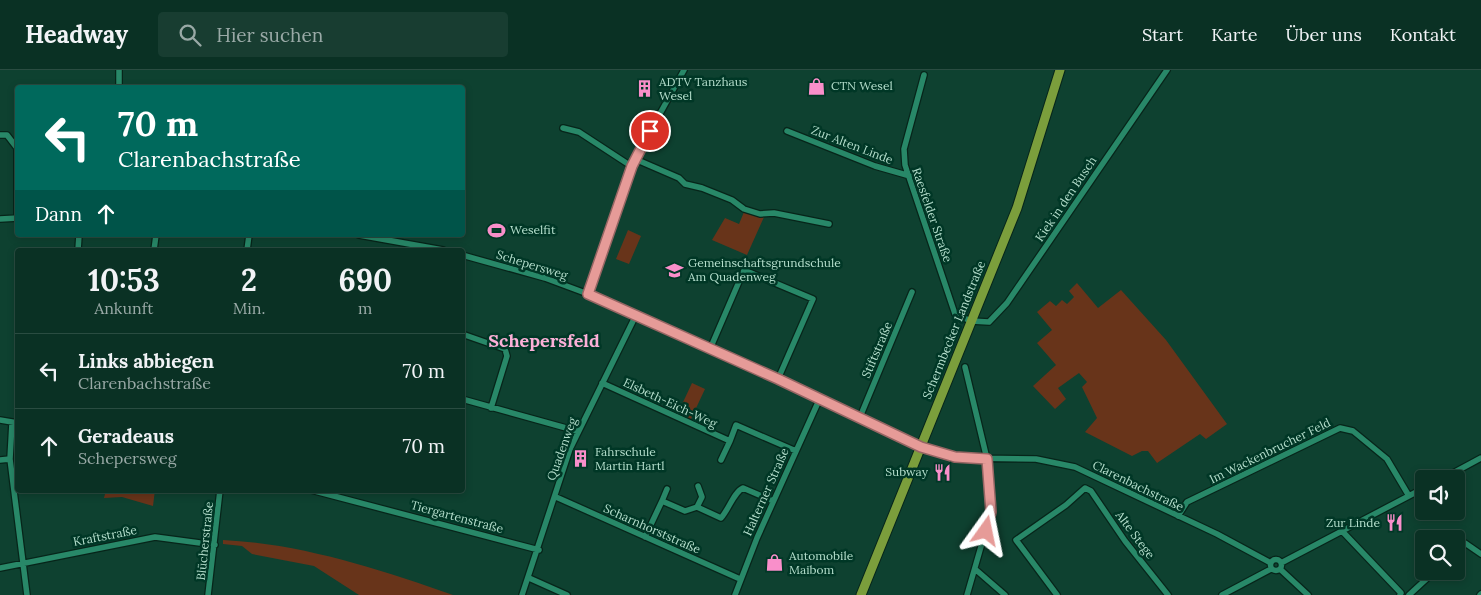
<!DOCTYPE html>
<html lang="de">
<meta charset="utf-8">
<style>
body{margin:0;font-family:Lora,serif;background:#183d31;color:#f1f3f6;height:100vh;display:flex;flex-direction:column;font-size:19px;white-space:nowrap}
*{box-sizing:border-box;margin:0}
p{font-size:16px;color:#99a9a6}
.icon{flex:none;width:28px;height:28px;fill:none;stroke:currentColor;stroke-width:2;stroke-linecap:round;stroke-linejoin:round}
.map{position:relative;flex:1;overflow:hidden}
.details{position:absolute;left:15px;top:178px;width:450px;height:245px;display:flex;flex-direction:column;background:#0a3124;border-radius:5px;box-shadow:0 2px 8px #0003,0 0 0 1px #2a4c41}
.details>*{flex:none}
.guide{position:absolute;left:15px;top:15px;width:450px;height:152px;border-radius:5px;box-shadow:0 2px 8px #0003,0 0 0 1px #2a4c41;background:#00695c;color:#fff;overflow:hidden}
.fabs{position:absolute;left:1415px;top:400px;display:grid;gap:10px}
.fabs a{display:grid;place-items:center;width:50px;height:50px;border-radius:5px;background:#0a3124;box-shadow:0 2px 8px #0003,0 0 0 1px #2a4c41;font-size:25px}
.pin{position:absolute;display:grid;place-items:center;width:42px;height:42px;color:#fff;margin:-21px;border:2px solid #fff;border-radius:50%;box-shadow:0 1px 5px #0007}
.me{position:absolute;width:55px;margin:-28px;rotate:12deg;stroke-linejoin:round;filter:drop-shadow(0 0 4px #0008)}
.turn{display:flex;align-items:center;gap:18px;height:105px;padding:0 20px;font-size:22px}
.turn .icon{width:65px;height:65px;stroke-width:2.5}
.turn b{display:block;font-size:35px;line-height:42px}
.then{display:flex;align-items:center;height:48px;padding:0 20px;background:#0003;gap:10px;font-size:19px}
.eta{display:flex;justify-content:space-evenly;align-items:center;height:85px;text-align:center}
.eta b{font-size:30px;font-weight:800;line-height:35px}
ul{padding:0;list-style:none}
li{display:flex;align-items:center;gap:15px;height:75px;padding:0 20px;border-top:1px solid #2a4c41}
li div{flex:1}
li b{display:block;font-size:19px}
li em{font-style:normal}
header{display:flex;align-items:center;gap:30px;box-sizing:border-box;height:70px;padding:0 25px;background:#0a3124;border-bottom:1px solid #2a4c41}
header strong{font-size:24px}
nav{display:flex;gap:28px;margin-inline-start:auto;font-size:18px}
.search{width:350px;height:45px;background:#183d31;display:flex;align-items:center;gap:12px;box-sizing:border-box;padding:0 18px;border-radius:5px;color:#99a9a6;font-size:19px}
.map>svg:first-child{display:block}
.green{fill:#68341a}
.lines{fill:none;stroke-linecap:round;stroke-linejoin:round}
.minor-casing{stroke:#07251a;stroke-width:8}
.primary-casing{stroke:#07251a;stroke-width:11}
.minor{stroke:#288868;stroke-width:5.5}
.primary{stroke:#7b9e3c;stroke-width:9}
.route-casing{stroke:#966563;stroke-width:12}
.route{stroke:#e69b98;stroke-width:9}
.labels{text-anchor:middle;stroke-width:5;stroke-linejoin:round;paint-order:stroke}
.poi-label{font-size:12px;fill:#b4decc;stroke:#003726;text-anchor:start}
.street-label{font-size:12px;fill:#b4decc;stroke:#003726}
.district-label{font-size:18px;font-weight:bold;fill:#fbb0d7;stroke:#003726}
</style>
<header>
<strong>Headway</strong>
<div class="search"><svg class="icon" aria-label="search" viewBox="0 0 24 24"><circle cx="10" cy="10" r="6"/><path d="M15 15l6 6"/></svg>Hier suchen</div>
<nav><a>Start</a><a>Karte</a><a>Über uns</a><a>Kontakt</a></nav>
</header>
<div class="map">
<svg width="1481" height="525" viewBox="0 0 1481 525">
<rect width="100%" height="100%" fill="#0e4130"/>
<path class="green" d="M 744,142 L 764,147 L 747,185 L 712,170 L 725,148 L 739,154 Z
M 628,160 L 641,166 L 629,194 L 616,189 Z
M 1077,213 L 1098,238 L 1121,220 L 1166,270 L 1227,354 L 1206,369 L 1200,364 L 1157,393 L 1148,381 L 1142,381 L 1132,386 L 1085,362 L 1097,348 L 1082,317 L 1087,312 L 1079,303 L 1058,318 L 1066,329 L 1055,339 L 1033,316 L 1056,295 L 1037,273 L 1052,260 L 1037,242 L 1050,231 L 1056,236 L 1062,230 L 1067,234 L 1074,227 L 1069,221 Z
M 692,313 L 705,319 L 690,351 L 677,345 Z
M 106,420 L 155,420 L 153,436 L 122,427 L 104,428 Z
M 223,470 C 302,474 378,499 453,525 L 359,525 L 314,496 L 252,484 L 242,476 L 223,474 Z"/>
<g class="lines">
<defs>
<path id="minor" d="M 924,5 L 904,79 L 905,95 L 955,244 L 971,251 L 989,252 L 1007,233 L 1167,0
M 119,18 L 119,0
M 563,58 L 579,62 L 631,96
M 787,61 L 875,96 L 910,106
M 0,65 L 7,65 L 17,78 L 17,148
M 635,89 L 679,108 L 685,114 L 702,118 L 732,130 L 744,139 L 760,144 L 774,143 L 829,154
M 0,149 L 18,148
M 359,165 L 443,180
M 78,180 L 79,165
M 154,180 L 156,165
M 247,180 L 249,165
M 462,185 L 545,208 L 588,224 L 937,383 L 966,388 L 1036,389 L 1075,397 L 1217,464 L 1271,493
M 588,224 L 635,89 L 684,0
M 462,264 L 505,279 L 507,286 L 491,338
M 710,279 L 744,200 L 813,229 L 778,309
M 965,297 L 987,389 L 991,442 L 967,525
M 602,313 L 730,371 L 736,355 L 796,381
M 462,329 L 577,361
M 860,347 L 912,222
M 0,350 L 18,353
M 12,353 L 10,389 L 27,525
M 0,390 L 10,389
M 721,390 L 730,371
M 1442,409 L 1481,388
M 311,420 L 539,480
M 556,427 L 740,509
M 662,431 L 667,419
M 697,437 L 702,427 L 698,416
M 1178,446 L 1187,432 L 1340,358 L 1353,361 L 1387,389 L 1409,426
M 1342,461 L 1401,523 L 1400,525
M 645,467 L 662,431 L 685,441 L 697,437 L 721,448 C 729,439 734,422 743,418 L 773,431
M 1456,481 L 1465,473 L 1481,484
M1270.5 495a5.5 5.5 0 1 1 11 0a5.5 5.5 0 1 1-11 0Z
M 1281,493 L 1424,418
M 0,498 L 155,467 L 215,475
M 975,499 L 1005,525
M 1280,499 L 1308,525
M 529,508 L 567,525
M 208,525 L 220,420
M 522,525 L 570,379 L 636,245
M 735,525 L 757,468 L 820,328
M 1057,525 L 1016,470 L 1066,435 L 1085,418 L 1091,421 L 1125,471 L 1168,525
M 1222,525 L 1271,499
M 1409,525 L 1435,501
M 1480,525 L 1481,524"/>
<path id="primary" d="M 861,525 L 1017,138 L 1060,0"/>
</defs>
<use href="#minor" class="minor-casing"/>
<use href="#primary" class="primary-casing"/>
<use href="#minor" class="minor"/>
<use href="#primary" class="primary"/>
</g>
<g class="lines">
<defs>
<path id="route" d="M 650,61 L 632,96 L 588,224 L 778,309 L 921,377 L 955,387 L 987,389 L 991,442 L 986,461"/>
</defs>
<use href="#route" class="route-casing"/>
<use href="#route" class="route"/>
</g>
<defs>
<symbol id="shop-bare" viewBox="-9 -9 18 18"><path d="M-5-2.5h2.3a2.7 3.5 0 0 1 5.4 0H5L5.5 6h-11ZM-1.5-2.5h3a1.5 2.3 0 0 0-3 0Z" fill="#f98fca" stroke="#003726" stroke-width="2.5" paint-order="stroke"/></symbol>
<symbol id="building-bare" viewBox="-9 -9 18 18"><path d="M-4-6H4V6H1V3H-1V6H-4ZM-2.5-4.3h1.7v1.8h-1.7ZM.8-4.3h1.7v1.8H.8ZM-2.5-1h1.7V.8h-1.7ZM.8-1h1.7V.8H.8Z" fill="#f98fca" stroke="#003726" stroke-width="2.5" paint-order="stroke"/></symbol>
<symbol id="stadium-bare" viewBox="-9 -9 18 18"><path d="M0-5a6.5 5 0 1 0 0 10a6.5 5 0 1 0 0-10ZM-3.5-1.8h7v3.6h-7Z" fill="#f98fca" stroke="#003726" stroke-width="2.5" paint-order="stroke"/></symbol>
<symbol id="school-bare" viewBox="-9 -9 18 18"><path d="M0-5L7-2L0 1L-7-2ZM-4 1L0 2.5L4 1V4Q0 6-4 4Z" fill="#f98fca" stroke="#003726" stroke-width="2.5" paint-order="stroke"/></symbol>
<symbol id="restaurant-bare" viewBox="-9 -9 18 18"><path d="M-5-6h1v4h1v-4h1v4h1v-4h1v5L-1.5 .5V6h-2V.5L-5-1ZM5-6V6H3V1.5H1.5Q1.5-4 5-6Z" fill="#f98fca" stroke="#003726" stroke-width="2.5" paint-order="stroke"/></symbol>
</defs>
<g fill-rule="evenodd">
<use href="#shop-bare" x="804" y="4" width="25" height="25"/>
<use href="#building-bare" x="632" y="6" width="25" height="25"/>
<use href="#stadium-bare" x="484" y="148" width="25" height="25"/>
<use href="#school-bare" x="662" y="188" width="25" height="25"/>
<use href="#building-bare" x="568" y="376" width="25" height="25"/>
<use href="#restaurant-bare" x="930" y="390" width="25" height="25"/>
<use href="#restaurant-bare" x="1382" y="440" width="25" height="25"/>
<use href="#shop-bare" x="762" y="480" width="25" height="25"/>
</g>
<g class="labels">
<g class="poi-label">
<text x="659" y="16">ADTV Tanzhaus<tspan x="659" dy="14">Wesel</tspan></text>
<text x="831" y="20">CTN Wesel</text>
<text x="510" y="164">Weselfit</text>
<text x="688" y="197">Gemeinschaftsgrundschule<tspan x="688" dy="14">Am Quadenweg</tspan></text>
<text x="595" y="386">Fahrschule<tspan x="595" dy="14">Martin Hartl</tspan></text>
<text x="928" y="406" text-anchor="end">Subway</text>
<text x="1380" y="457" text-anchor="end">Zur Linde</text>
<text x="789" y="490">Automobile<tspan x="789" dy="14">Maibom</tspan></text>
</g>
<g class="street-label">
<text transform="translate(852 75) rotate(21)" y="4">Zur Alten Linde</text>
<text transform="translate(1066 129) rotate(-56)" y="4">Kiek in den Busch</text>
<text transform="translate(932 145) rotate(71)" y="4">Raesfelder Straße</text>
<text transform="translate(532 195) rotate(17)" y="4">Schepersweg</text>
<text transform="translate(954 260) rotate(-68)" y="4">Schermbecker Landstraße</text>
<text transform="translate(877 280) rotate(-67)" y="4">Stiftstraße</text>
<text transform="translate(670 333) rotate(25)" y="4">Elsbeth-Eich-Weg</text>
<text transform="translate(562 379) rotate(-70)" y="4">Quadenweg</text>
<text transform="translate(1270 381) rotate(-26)" y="4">Im Wackenbrucher Feld</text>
<text transform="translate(1138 416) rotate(26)" y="4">Clarenbachstraße</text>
<text transform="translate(766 422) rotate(-66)" y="4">Halterner Straße</text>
<text transform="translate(457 447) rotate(15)" y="4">Tiergartenstraße</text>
<text transform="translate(652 459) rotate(24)" y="4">Scharnhorststraße</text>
<text transform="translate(1135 465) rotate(53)" y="4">Alte Stege</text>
<text transform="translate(105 466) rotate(-11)" y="4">Kraftstraße</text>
<text transform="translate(205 471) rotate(-84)" y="4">Blücherstraße</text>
</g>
<g class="district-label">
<text x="544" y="277">Schepersfeld</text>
</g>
</g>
</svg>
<div class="fabs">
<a><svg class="icon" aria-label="sound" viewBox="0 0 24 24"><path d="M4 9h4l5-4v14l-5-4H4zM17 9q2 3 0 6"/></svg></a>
<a><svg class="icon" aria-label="search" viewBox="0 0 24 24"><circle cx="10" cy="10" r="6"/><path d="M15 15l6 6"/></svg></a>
</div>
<div class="pin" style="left:650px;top:61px;background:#d93025"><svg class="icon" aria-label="arrive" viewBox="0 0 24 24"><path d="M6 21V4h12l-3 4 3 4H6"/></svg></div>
<svg class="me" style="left:986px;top:461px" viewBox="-20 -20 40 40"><path d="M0-17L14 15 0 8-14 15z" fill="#e69b98" stroke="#fff" stroke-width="4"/></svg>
<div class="guide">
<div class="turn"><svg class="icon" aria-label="left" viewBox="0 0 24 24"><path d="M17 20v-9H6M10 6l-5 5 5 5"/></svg><div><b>70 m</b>Clarenbachstraße</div></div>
<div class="then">Dann<svg class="icon" aria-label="ahead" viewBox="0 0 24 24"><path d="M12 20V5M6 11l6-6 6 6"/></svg></div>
</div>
<section class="details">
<div class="eta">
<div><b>10:53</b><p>Ankunft</p></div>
<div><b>2</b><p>Min.</p></div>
<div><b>690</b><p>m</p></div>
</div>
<ul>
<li><svg class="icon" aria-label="left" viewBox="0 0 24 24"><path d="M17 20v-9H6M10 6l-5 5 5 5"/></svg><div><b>Links abbiegen</b><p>Clarenbachstraße</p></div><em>70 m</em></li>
<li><svg class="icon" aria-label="ahead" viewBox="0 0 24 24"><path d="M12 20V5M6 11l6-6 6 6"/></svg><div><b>Geradeaus</b><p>Schepersweg</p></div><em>70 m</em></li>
</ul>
</section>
</div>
